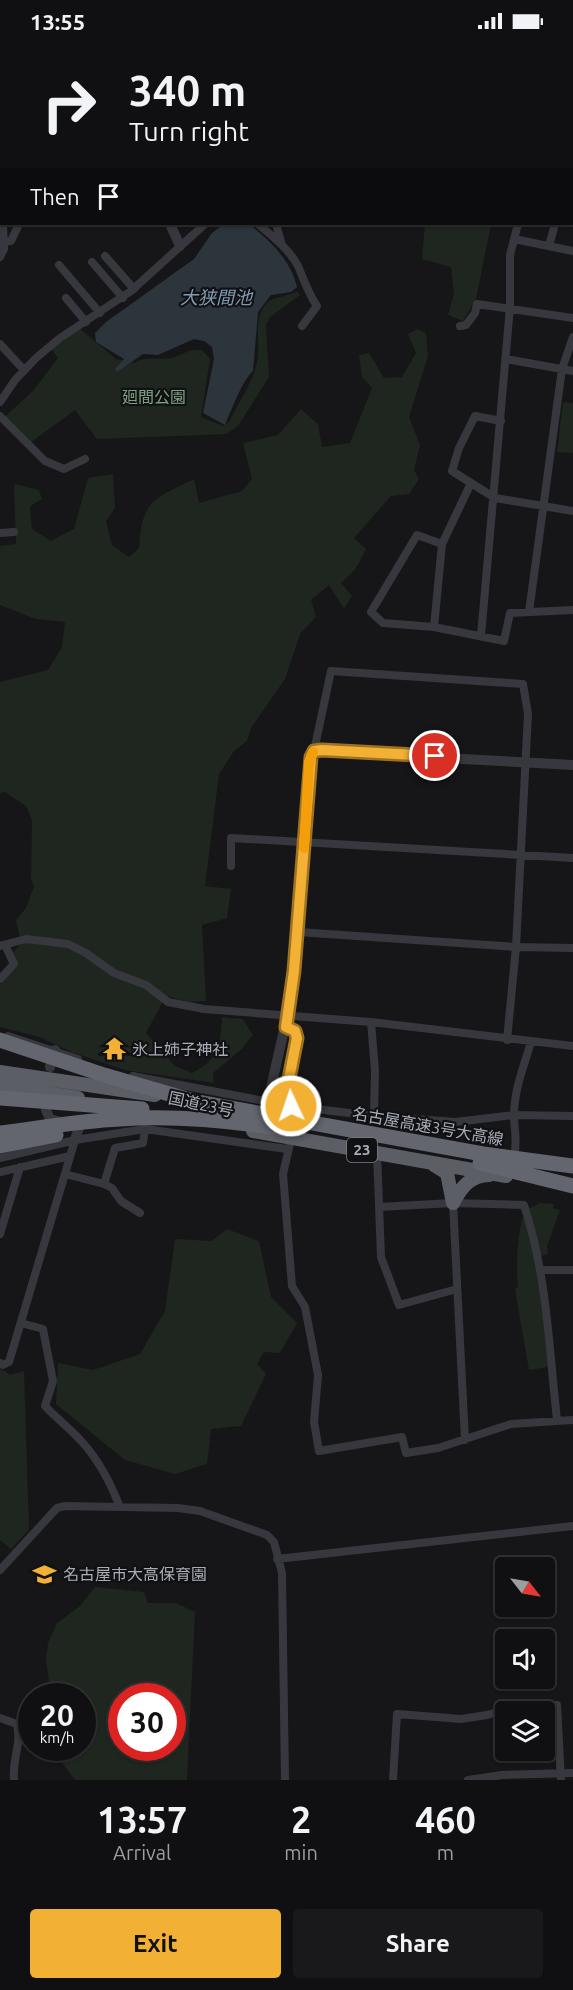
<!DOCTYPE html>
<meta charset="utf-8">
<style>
body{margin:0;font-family:Ubuntu,"Noto Sans JP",sans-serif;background:#19191b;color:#f1f3f6;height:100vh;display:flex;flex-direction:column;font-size:22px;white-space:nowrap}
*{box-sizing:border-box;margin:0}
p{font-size:20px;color:#9c9d9f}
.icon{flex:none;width:33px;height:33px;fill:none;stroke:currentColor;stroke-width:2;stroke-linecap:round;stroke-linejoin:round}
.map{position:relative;height:1738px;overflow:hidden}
.details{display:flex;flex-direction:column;background:#101012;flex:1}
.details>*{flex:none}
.guide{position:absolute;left:0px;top:0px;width:573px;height:183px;box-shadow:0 2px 4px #0004,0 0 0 2px #303032;background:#101012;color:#f1f3f6;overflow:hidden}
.needle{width:39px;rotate:121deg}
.tools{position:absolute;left:495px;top:1515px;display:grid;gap:12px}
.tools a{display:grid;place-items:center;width:60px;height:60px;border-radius:6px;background:#101012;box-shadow:0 2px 4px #0004,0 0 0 2px #303032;font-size:30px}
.speed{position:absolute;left:18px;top:1641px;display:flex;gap:12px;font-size:30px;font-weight:700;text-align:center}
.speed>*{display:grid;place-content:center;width:78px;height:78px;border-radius:50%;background:#101012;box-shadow:0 2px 4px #0004,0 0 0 2px #303032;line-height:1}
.speed small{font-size:15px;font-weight:400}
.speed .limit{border:9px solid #d22;background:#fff;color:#111}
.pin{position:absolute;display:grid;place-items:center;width:51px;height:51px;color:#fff;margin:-26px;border:3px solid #fff;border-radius:50%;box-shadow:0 2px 6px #0007}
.me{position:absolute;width:66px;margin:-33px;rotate:357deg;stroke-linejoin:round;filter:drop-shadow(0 0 4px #0008)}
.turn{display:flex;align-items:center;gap:21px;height:126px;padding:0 30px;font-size:27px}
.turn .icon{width:78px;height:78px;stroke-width:2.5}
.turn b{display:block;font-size:42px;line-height:51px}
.then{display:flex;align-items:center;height:57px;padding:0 30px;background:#0003;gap:12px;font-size:22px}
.eta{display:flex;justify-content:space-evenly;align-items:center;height:102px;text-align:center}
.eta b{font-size:36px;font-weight:700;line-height:42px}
.action{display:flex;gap:12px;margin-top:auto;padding:12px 30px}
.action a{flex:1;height:69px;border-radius:6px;background:#f2b134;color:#111;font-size:24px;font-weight:700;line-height:69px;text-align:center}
.action a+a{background:#19191b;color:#f1f3f6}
.status{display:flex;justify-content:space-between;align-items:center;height:42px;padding:0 30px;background:#101012;direction:ltr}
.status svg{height:16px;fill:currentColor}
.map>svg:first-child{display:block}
.green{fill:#1e261f;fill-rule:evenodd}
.water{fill:#2c353c}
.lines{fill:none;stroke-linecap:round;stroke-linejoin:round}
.minor{stroke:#37383d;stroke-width:8}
.tertiary{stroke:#37383d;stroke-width:10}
.trunk{stroke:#5b5e65;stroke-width:14}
.motorway{stroke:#63666e;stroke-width:15}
.route-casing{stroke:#9d7322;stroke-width:15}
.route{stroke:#f2b134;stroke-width:10}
.slow{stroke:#f59e0b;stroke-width:10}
.labels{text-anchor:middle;stroke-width:4.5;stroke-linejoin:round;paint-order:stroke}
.shield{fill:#111113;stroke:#7b7e86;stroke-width:1.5}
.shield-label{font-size:15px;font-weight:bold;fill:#a8adb8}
.park-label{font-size:16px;fill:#7fa381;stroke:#111113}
.poi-label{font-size:16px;fill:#a8adb8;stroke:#111113;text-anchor:start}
.street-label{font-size:16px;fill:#a8adb8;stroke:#111113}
.water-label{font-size:18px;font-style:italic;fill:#7f9bb3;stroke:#111113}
</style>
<div class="status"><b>13:55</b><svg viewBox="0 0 49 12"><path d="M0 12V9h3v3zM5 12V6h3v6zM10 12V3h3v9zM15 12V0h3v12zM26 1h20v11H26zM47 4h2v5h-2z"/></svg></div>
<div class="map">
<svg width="573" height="1738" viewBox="0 0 573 1738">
<rect width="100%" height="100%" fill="#161618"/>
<path class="green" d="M 425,182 L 491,182 L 476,257 L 463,279 L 448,273 L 454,252 L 451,225 L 422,217 Z
M 297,249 L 300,253 L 270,275 L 266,283 L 269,335 L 238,384 L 226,392 L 97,397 L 75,368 L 30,401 L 2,377 L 33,349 L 58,316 L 51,306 L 80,287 L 116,317 L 134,321 C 148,312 160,320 175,315 C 186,311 190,307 202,308 L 210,317 L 201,375 L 223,384 L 229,380 C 238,361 253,340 257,320 C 261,302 252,276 267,261 C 274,254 288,255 297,249 Z
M 417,287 L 426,291 L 428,314 L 409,375 L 420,403 L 414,428 L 419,437 L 409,452 L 391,454 L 354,496 L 366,507 L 355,528 L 341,541 L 352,554 L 344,567 L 329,543 L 311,558 L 316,575 L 300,592 L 285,637 L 251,686 L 247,699 L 234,709 L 219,732 L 205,844 L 231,847 L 227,876 L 202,883 L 206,959 L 189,960 L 166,954 L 146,991 L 175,1024 L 192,1031 C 219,1017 220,1006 222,975 L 243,977 L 253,993 L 242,1007 L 213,1031 L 214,1041 L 125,1028 L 74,1011 L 39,995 L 0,985 L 0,943 L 17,923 L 11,912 L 21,902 L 16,878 L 26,866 L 34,844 L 31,838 L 32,778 L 26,764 L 5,750 L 0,751 L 0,640 L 48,628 L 62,605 L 65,580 L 36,577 L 0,563 L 0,504 L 16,502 L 14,442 L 39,448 L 42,457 L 30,464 L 32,487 L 51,499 L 74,487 L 88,436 L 113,432 L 115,466 L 106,479 L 112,503 L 129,515 L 139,506 C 142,457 154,457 194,437 L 199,461 L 242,449 L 252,437 L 243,401 L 278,393 L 301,367 L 318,382 L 322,405 L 350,401 L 372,346 L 362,335 L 359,313 L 369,311 L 384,336 L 402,335 L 416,311 L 408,292 Z
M 563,360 L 573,361 L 573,411 L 557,410 Z
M 540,1161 L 554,1162 L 553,1166 L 560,1168 L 547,1204 L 548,1212 L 541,1214 L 528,1167 Z
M 524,1171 L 539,1230 L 548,1325 L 529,1328 L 515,1247 L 518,1245 C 516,1223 517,1192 524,1171 Z
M 227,1187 L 259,1199 L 271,1255 L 297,1281 L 280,1311 L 264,1310 L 257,1322 L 266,1332 L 241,1384 L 211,1387 L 207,1422 L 175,1432 L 125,1418 L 56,1362 L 58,1321 L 93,1328 L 140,1312 L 165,1269 L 175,1197 L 212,1199 Z
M 0,1326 L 10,1333 L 24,1329 L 29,1488 L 11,1507 L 0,1498 Z
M 95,1545 L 144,1550 L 148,1561 L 176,1561 L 195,1570 L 187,1738 L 75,1738 L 60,1718 L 58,1706 L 82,1706 L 82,1654 L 51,1654 L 46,1618 L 48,1601 L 57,1581 L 80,1564 ZM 122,1654 L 172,1654 L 172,1706 L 122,1706 Z"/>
<path class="water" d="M 224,182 L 249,182 C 270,199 291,218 297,245 L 291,250 L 271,253 L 258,270 L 253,329 C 243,337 231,369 225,383 L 203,371 L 214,317 L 212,305 L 204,299 L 194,297 L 158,313 L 143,312 L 117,330 L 115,327 L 124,317 L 96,300 L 95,291 L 106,280 L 194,217 L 212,191 Z"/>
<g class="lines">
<path class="minor" d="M 58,0 L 60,2
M 89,0 L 89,2
M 341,0 L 341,2
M 30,2 L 32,0
M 76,2 L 78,0
M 315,2 L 316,0
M 377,2 L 377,0
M 532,2 L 532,0
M 0,18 L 2,17
M 0,38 L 2,38
M 572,73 L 573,73
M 0,81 L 2,84
M 572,110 L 573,104
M 572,140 L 573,141
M 2,142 L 2,159
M 258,182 C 272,194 290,208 298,224 C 304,238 308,251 317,264 L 302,284
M 276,182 L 282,203
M 514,197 L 573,209
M 4,200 L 11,199 L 19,182
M 549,204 L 555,182
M 105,214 L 134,247
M 0,215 L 4,207 L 3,182
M 92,220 L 123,256
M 59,223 L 100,271
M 66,256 L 86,280
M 460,284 L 466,283 L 475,271 L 477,262 L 573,276
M 0,302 L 24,328
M 506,317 L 573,329
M 0,360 L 15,338 L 36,316 L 60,296 L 131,249 L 205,182
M 0,374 L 45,419 L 64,427 L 85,417
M 501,379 L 475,374 L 459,406 L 452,429 L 495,456 L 573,469
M 471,441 L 442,502 L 417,493 L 371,570 L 383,581 L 434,585 L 504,599 L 510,571 L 573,568
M 0,491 L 14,490
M 529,570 L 562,327 L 573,295
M 434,585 L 442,502
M 481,594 L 510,265 L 510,213 L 518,182
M 314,709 L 331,629 L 523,642 L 528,672 L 516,905 L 507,998
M 231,824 L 231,796 L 573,816
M 298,890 L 516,905 L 573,906
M 0,904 L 26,897 L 68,902 L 86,911 L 114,931 L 146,943 L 168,960 L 204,967 L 371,980 L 573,1004
M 0,937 L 14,922 L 6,905
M 371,980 L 375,1029 L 374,1074
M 286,985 L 295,989 L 297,996 L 288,1042 L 291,1064
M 8,994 L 78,1017
M 133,1034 L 291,1064 L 374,1074 L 455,1080 L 514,1073 L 573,1074
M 291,1097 L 283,1132 L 292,1244 L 305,1265 L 318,1333 L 314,1380 L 319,1409 L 402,1395 L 406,1411 L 438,1406 L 511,1382 L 573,1378
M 377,1111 L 381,1215 L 399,1263 L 457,1247
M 514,1114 C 518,1099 514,1088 514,1073 C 514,1048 524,1024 531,1000
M 0,1116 L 75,1098 L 145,1087 L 287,1107
M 0,1130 L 70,1114
M 65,1132 L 104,1142 L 112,1146 L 121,1159 L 140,1171
M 104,1142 L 115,1106 L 143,1101 L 145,1087
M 453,1161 L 465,1398
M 379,1165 L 453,1161 L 524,1163 C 547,1233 549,1306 557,1378
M 0,1192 L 20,1125
M 541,1228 L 573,1228
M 21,1281 L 43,1287 L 53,1339 L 45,1364 C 57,1377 71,1387 83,1401 C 98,1418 111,1442 119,1463
M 0,1321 L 3,1323 L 9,1320 L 75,1098
M 277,1517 L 573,1484
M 0,1528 L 57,1466 L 65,1464 L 178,1466 L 200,1469 L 267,1493 L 274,1500 L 282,1531 L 285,1738
M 0,1676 L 17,1682 C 22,1703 12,1715 14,1738
M 393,1738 L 397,1672 L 461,1677 L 487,1673 L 521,1663 L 557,1663 L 561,1738
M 468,1738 L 502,1733 L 573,1731"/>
<path class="tertiary" d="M 253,0 L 254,2
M 170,182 L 180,204
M 50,1025 L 55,1008
M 268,1059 L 293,948 L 309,720 L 314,709 L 573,723
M 46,1068 L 50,1077 L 79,1085 L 75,1098"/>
<path class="trunk" d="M 0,1030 L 155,1053
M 0,1044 L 78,1056
M 253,1089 L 506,1134
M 434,1123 L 447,1131 L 453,1161
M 453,1161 C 462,1144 470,1134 489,1133"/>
<path class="motorway" d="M 0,998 L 104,1033 L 197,1060 L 483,1112 L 573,1124
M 0,1056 L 142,1067
M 0,1091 C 40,1086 79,1079 120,1077 C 177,1073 234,1079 290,1088
M 0,1104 L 56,1093
M 480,1121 L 573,1144"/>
</g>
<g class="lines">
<defs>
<path id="route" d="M 291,1064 L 288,1042 L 297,996 L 295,989 L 286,985 L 294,929 L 311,715 L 314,709 L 322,708 L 435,714"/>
</defs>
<use href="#route" class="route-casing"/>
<use href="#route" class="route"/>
<path class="slow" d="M 304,806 L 309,720 L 313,710"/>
</g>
<defs>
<symbol id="temple-bare" viewBox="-9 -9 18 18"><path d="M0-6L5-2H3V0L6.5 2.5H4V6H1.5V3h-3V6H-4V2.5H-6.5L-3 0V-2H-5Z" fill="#f2b134" stroke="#111113" stroke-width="2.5" paint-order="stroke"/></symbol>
<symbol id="school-bare" viewBox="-9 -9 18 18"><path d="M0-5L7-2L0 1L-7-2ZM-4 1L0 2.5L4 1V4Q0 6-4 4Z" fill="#f2b134" stroke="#111113" stroke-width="2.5" paint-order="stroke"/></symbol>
</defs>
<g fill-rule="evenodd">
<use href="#temple-bare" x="98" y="990" width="33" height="33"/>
<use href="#school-bare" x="28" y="1516" width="33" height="33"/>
</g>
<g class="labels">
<rect class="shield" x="347" y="1096" width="30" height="24" rx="4.5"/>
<g class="shield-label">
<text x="362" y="1113">23</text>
</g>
<g class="park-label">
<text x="154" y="361">廻間公園</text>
</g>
<g class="poi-label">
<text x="132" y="1013">氷上姉子神社</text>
<text x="63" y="1538">名古屋市大高保育園</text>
</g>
<g class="street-label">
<text transform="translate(201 1062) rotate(12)" y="6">国道23号</text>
<text transform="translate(428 1084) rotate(10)" y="6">名古屋高速3号大高線</text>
</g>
<g class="water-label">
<text x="216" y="262">大狭間池</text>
</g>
</g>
</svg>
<div class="tools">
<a><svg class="needle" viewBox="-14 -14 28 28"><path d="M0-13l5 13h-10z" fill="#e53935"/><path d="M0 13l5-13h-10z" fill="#9c9d9f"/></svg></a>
<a><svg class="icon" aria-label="sound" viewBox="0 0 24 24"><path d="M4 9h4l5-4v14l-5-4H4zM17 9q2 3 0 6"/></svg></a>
<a><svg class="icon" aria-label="layers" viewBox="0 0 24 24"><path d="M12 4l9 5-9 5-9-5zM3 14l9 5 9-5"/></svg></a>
</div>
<div class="speed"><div>20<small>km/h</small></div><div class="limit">30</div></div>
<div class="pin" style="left:435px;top:714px;background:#d93025"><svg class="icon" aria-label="arrive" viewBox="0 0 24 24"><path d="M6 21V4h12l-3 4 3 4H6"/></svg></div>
<svg class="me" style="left:291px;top:1064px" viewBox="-20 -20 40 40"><circle r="17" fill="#f2b134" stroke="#fff" stroke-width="3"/><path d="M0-11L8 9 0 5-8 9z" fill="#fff"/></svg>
<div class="guide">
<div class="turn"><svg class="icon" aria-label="right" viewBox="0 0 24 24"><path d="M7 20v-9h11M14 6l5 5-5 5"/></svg><div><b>340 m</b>Turn right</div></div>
<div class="then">Then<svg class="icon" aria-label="arrive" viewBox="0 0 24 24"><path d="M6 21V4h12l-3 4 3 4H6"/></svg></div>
</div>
</div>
<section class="details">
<div class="eta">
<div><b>13:57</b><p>Arrival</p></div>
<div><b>2</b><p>min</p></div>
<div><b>460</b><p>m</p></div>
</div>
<div class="action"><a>Exit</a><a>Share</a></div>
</section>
